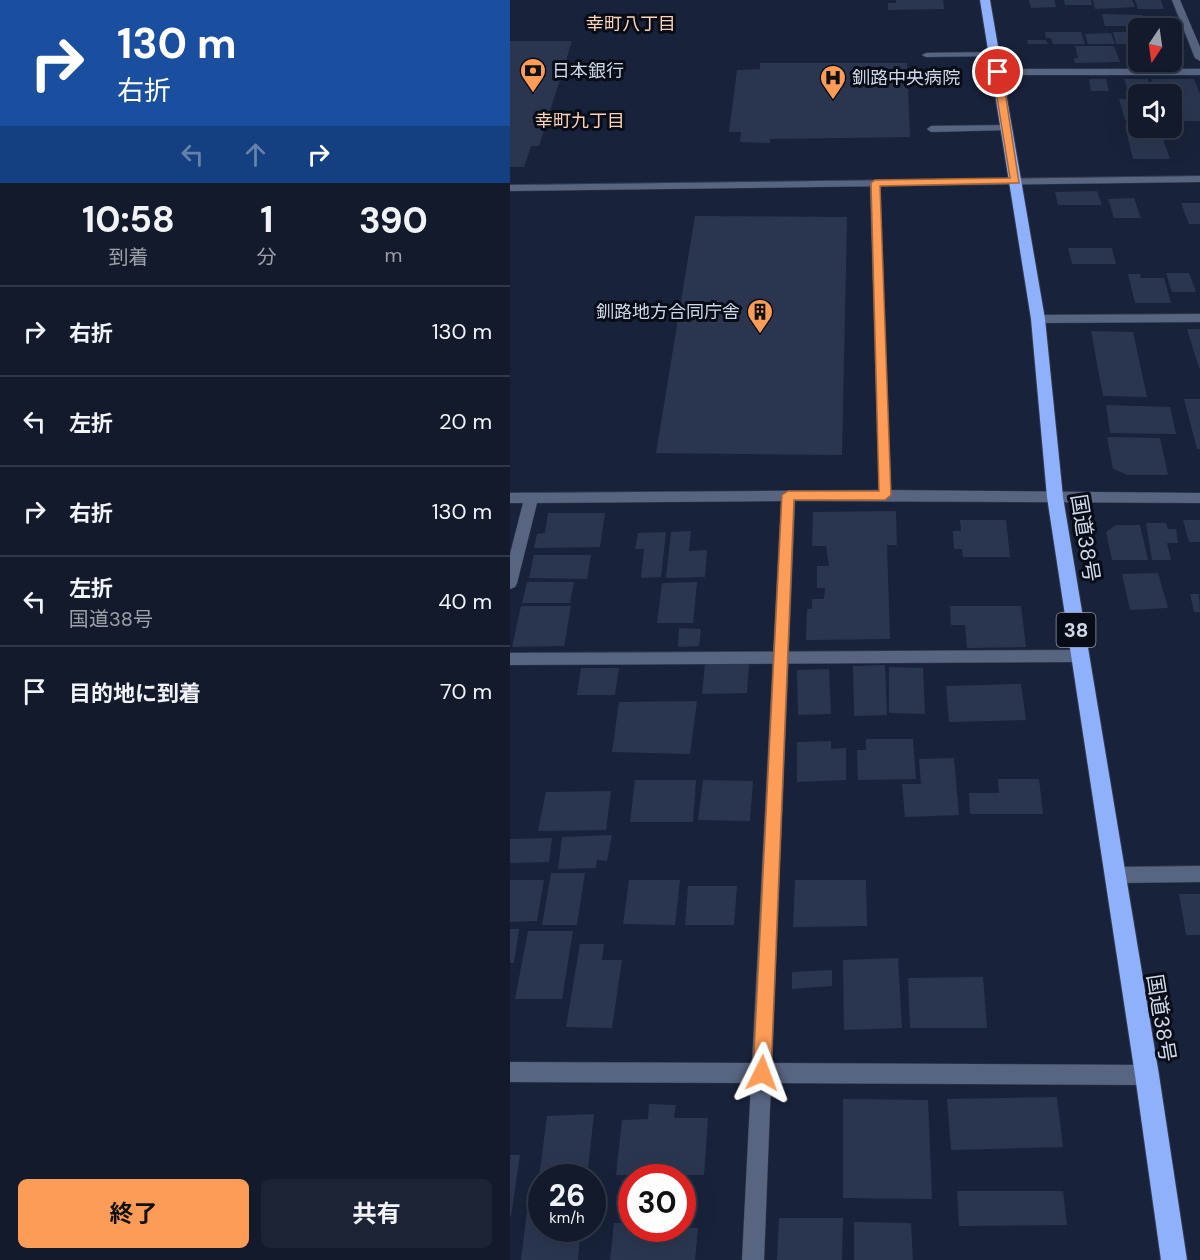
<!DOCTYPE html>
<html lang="ja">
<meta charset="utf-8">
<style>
body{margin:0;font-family:"DM Sans","Noto Sans JP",sans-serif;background:#1b2334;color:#f1f3f6;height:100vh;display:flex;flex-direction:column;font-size:22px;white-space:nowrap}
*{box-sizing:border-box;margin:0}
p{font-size:20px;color:#9ca1a9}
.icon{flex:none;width:33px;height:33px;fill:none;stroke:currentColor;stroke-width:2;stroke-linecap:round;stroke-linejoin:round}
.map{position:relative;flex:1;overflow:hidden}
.side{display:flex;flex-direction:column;background:#121a2c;width:510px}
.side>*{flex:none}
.hud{background:#1a4fa0;color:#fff;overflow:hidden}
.needle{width:39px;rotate:193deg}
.controls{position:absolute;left:618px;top:18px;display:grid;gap:12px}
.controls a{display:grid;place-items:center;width:54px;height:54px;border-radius:9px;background:#121a2c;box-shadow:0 6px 24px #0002,0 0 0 2px #313848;font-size:30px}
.speed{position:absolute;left:18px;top:1164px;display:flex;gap:12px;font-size:30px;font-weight:700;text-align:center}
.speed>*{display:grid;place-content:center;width:78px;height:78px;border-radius:50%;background:#121a2c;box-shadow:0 6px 24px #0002,0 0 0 2px #313848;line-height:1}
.speed small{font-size:15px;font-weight:400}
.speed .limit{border:9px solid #d22;background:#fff;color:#111}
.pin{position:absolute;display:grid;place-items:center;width:51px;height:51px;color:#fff;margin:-26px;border:3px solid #fff;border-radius:50%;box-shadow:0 2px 6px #0007}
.me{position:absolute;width:66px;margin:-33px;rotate:3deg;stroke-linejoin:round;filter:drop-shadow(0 0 4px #0008)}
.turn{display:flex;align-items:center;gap:21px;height:126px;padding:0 18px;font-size:27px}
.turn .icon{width:78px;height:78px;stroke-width:2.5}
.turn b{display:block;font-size:42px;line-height:51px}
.lanes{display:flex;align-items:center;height:57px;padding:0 18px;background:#0003;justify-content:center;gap:30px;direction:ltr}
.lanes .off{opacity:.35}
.eta{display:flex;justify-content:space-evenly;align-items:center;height:102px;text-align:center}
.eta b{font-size:36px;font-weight:700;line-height:42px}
.button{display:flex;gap:12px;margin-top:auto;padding:12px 18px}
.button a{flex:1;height:69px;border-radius:9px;background:#fd9c56;color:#111;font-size:24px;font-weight:700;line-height:69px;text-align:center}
.button a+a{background:#1b2334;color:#f1f3f6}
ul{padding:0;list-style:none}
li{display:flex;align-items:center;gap:18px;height:90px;padding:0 18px;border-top:2px solid #313848}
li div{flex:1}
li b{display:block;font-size:22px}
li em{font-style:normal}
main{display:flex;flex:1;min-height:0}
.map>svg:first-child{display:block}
.building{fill:#2a3650}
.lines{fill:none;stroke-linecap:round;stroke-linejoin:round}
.lane-casing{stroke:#353c51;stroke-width:1}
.street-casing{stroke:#353c51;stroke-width:1}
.highway-casing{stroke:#353c51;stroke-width:2}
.lane{fill:#586581;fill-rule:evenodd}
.street{fill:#586581;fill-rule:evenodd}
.highway{fill:#8fb1fb;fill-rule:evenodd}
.route{fill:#fd9c56;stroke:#a46538;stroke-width:1.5}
.labels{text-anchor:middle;stroke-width:6;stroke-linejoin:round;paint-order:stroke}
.far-neighbourhood-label{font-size:18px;fill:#fcd2b6;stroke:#080c17}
.far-poi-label{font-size:18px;fill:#d0d8e9;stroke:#080c17;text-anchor:start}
.shield{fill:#080c17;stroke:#949baa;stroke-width:1.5}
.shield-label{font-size:20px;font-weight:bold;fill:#d0d8e9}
.street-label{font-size:21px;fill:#d0d8e9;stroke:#080c17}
</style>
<main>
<section class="side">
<div class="hud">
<div class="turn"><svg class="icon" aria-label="right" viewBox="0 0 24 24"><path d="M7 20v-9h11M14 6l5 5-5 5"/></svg><div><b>130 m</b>右折</div></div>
<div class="lanes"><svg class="icon off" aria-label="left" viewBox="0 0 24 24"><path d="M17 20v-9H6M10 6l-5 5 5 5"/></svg><svg class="icon off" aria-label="ahead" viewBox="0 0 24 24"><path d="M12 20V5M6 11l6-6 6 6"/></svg><svg class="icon" aria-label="right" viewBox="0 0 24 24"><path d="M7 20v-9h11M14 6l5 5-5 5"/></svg></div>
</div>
<div class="eta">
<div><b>10:58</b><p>到着</p></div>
<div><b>1</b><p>分</p></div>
<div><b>390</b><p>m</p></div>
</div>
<ul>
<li><svg class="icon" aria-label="right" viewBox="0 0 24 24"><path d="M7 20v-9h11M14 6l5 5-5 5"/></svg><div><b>右折</b></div><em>130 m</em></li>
<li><svg class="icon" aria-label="left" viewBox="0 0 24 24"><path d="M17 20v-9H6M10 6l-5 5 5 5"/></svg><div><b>左折</b></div><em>20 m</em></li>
<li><svg class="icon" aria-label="right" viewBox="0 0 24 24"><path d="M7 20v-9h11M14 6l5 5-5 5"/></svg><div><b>右折</b></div><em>130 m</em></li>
<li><svg class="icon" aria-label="left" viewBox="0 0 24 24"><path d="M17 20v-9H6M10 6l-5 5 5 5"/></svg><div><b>左折</b><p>国道38号</p></div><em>40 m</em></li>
<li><svg class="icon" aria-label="arrive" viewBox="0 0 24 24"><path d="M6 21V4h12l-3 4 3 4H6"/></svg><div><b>目的地に到着</b></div><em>70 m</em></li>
</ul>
<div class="button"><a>終了</a><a>共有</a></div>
</section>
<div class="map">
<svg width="690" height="1260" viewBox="0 0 690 1260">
<rect width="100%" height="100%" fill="#18223a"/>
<path class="building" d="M 386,0 L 433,0 L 434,9 L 378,10 L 378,3 L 386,3 Z
M 519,0 L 544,0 L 546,7 L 521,8 Z
M 554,0 L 581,0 L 582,5 L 555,5 Z
M 583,0 L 622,0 L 625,7 L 585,9 Z
M 625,0 L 651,0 L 654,9 L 628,9 Z
M 592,14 L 632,15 L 636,26 L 595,26 Z
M 637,17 L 648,17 L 651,26 L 639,26 Z
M 535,32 L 571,32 L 575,44 L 543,44 L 541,38 L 536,38 Z
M 603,32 L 628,32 L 628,44 L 606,44 Z
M 601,33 L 605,44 L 578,44 L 575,34 Z
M 517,40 L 536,40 L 538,44 L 518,44 Z
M 0,41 L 62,41 L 29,146 L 21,146 L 14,167 L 0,167 Z
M 565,46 L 604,46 L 610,62 L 565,63 L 564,58 L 568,58 Z
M 616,49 L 628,49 L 628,62 L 621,62 Z
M 662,49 L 668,49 L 673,62 L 662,62 Z
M 250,63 L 397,63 L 400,137 L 260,139 L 260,143 L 230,142 L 231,132 L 219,132 L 227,70 L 250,69 Z
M 579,79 L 596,79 L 599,91 L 581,91 Z
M 614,79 L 638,79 L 643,94 L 619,95 Z
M 641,79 L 684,79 L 690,94 L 690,121 L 662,121 L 662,94 L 646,94 Z
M 609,99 L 623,100 L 624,105 L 628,105 L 628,120 L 615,120 Z
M 615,126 L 649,128 L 660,159 L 623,159 Z
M 587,191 L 592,205 L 548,205 L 545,192 Z
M 624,198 L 631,218 L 604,218 L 598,199 Z
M 671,203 L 690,203 L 690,224 L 679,224 Z
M 185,216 L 337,217 L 332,455 L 146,453 Z
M 558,248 L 602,248 L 606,264 L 562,264 Z
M 656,273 L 679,273 L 686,292 L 662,292 Z
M 618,274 L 630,274 L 631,278 L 654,278 L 661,303 L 625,303 Z
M 677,329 L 690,329 L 690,368 L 689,368 Z
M 581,331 L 623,332 L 637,397 L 593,396 Z
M 674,399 L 690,399 L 690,449 L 687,449 Z
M 596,405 L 660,407 L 666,434 L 600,433 Z
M 597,437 L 650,438 L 658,475 L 618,475 L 603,469 Z
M 386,511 L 387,545 L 377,545 L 380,639 L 296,640 L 297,609 L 302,609 L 302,599 L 314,599 L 315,588 L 307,588 L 307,566 L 319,566 L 316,546 L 302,546 L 303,512 Z
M 38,513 L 95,513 L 90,547 L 24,548 L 27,534 L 35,533 Z
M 450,520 L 496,520 L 500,557 L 453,557 L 452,549 L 444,549 L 443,531 L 451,531 Z
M 673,520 L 690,520 L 690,542 L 679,542 Z
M 636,523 L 656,523 L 658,529 L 666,529 L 668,543 L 657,543 L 661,560 L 642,560 Z
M 606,525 L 630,525 L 638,560 L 602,560 L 596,532 Z
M 181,531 L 179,551 L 197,550 L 195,577 L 156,578 L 161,532 Z
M 156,532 L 151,577 L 131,578 L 134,549 L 125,549 L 128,533 Z
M 24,555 L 81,555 L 77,579 L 19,578 Z
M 648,573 L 658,608 L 620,610 L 612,574 Z
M 17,582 L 64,582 L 60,603 L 12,603 Z
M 187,582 L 183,623 L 147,623 L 152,583 Z
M 680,594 L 689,594 L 690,612 L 684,612 Z
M 11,606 L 61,606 L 54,646 L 2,647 Z
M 440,606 L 511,606 L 516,647 L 457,648 L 455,625 L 441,625 Z
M 169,628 L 191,629 L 189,646 L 168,647 Z
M 195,664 L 239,664 L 237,693 L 192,694 Z
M 375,665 L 377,715 L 344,716 L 343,666 Z
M 379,667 L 413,668 L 415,714 L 379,713 Z
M 71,668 L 109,668 L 105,695 L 67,695 Z
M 319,669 L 321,714 L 288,715 L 287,670 Z
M 511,684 L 516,720 L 439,722 L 436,686 Z
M 187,701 L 180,754 L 102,752 L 109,702 Z
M 356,739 L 403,739 L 406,779 L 348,780 L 347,750 L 356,750 Z
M 321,741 L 321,749 L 336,748 L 336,780 L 287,782 L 287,742 Z
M 444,758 L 449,815 L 395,817 L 392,784 L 411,784 L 409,759 Z
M 488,779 L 529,779 L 533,814 L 460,814 L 459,793 L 489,793 Z
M 125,780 L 186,780 L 183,822 L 120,822 Z
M 193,780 L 243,781 L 240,821 L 188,820 Z
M 101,791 L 96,830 L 28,831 L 36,792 Z
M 102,835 L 97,861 L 87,860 L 86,868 L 48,869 L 52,837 Z
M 42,838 L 39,862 L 0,863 L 0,839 Z
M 41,873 L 75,873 L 67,925 L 32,925 Z
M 0,880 L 34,880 L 27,921 L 0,922 Z
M 119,880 L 170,880 L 165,925 L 113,924 Z
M 285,880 L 356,880 L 357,926 L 283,927 Z
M 178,886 L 227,886 L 224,925 L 175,925 Z
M 669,894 L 690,894 L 690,935 L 676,935 Z
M 0,929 L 9,929 L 4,963 L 0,963 Z
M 18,931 L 63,931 L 52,999 L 5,999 Z
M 70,944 L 94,944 L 92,960 L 112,960 L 102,1028 L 56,1027 Z
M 388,958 L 392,1028 L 334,1030 L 333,960 Z
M 322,970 L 322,986 L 282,989 L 282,972 Z
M 473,977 L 477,1028 L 400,1028 L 398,978 Z
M 547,1097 L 553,1147 L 441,1150 L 437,1099 Z
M 333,1099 L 418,1100 L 422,1199 L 333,1198 Z
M 139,1104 L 166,1105 L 164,1118 L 198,1118 L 194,1175 L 106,1175 L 112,1120 L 138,1119 Z
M 84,1114 L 77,1178 L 32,1178 L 32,1193 L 27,1193 L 37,1116 Z
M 0,1155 L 10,1155 L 1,1216 L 0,1215 Z
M 447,1191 L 553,1191 L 557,1225 L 449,1226 Z
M 32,1210 L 32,1228 L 71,1228 L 68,1260 L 11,1260 L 17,1211 Z
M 269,1218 L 333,1218 L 332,1260 L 267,1260 Z
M 344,1222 L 401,1223 L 403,1260 L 344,1260 Z
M 104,1223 L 122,1223 L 122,1228 L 188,1228 L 185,1260 L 100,1260 Z"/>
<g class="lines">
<defs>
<path id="lane" d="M 484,52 L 488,54 L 487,56 L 416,57 L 412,55 L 416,53 Z
M 497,125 L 500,126 L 500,130 L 421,132 L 417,129 L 421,126 Z
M 365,180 L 370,183 L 381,495 L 375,499 L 369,495 L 360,183 Z
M 570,650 L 575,652 L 577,656 L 575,660 L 570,662 L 0,665 L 0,653 Z"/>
<path id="street" d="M 662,0 L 670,0 L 690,47 L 690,61 L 685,58 Z
M 690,69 L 690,75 L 488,75 L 483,72 L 488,69 Z
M 690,176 L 690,182 L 0,191 L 0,185 Z
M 690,314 L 690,322 L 528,323 L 522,319 L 528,315 Z
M 375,490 L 690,493 L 690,503 L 285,501 L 262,1063 L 637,1065 L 644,1068 L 647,1075 L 644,1082 L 637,1085 L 261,1083 L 254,1260 L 232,1260 L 241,1083 L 0,1082 L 0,1062 L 242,1063 L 271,501 L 27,503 L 7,583 L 5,587 L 0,589 L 0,554 L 13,503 L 0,503 L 0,493 Z
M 690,866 L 690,882 L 605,883 L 599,881 L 596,875 L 599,869 L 605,867 Z"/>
<path id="highway" d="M 470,0 L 480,0 L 535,319 L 553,497 L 649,1075 L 677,1260 L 651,1260 L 625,1075 L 537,497 L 521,319 Z"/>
</defs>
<use href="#lane" class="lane-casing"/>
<use href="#street" class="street-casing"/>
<use href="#highway" class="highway-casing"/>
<use href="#lane" class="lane"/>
<use href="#street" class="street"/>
<use href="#highway" class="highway"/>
</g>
<path class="route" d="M 488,69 L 492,72 L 509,183 L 370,186 L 381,495 L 375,500 L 284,500 L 261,1073 L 259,1079 L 252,1082 L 246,1079 L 243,1073 L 272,495 L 278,491 L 369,491 L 361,183 L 365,180 L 500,178 L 483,72 Z"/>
<defs>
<symbol id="bank-pin" viewBox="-11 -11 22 30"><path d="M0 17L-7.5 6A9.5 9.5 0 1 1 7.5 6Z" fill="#fd9c56" stroke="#080c17"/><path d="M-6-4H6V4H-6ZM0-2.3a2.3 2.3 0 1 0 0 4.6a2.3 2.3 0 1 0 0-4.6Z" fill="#111"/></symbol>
<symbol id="hospital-pin" viewBox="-11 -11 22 30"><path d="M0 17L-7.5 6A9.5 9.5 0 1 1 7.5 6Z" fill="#fd9c56" stroke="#080c17"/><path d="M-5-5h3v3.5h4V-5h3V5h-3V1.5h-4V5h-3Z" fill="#111"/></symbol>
<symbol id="building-pin" viewBox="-11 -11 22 30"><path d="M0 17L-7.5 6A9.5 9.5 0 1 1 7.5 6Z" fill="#fd9c56" stroke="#080c17"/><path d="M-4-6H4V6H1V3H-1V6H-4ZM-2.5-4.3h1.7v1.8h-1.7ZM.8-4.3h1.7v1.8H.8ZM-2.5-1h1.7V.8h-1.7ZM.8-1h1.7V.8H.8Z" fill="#111"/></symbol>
</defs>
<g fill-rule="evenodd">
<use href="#bank-pin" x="8" y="56" width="30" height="40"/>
<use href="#hospital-pin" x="308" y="63" width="30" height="40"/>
<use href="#building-pin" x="235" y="297" width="30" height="40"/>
</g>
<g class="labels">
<g class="far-neighbourhood-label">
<text x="121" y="30">幸町八丁目</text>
<text x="70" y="127">幸町九丁目</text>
</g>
<g class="far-poi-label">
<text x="42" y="77">日本銀行</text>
<text x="342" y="84">釧路中央病院</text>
<text x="230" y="318" text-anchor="end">釧路地方合同庁舎</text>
</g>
<rect class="shield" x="546.5" y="613" width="39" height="34" rx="4.5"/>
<g class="shield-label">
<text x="566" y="637">38</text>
</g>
<g class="street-label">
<text transform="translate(575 538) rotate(81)" y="7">国道38号</text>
<text transform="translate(651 1018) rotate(81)" y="7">国道38号</text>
</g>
</g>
</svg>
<div class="controls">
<a><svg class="needle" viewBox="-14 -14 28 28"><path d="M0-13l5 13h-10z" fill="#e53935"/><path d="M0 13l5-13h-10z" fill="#9ca1a9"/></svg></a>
<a><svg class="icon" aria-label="sound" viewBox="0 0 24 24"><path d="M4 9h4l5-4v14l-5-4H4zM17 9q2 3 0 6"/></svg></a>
</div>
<div class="speed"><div>26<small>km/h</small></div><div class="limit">30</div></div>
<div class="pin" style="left:488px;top:72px;background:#d93025"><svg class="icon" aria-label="arrive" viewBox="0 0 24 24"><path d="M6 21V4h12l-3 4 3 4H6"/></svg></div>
<svg class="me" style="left:252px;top:1073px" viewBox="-20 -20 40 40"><path d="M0-17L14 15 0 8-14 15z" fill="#fd9c56" stroke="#fff" stroke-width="4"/></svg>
</div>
</main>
